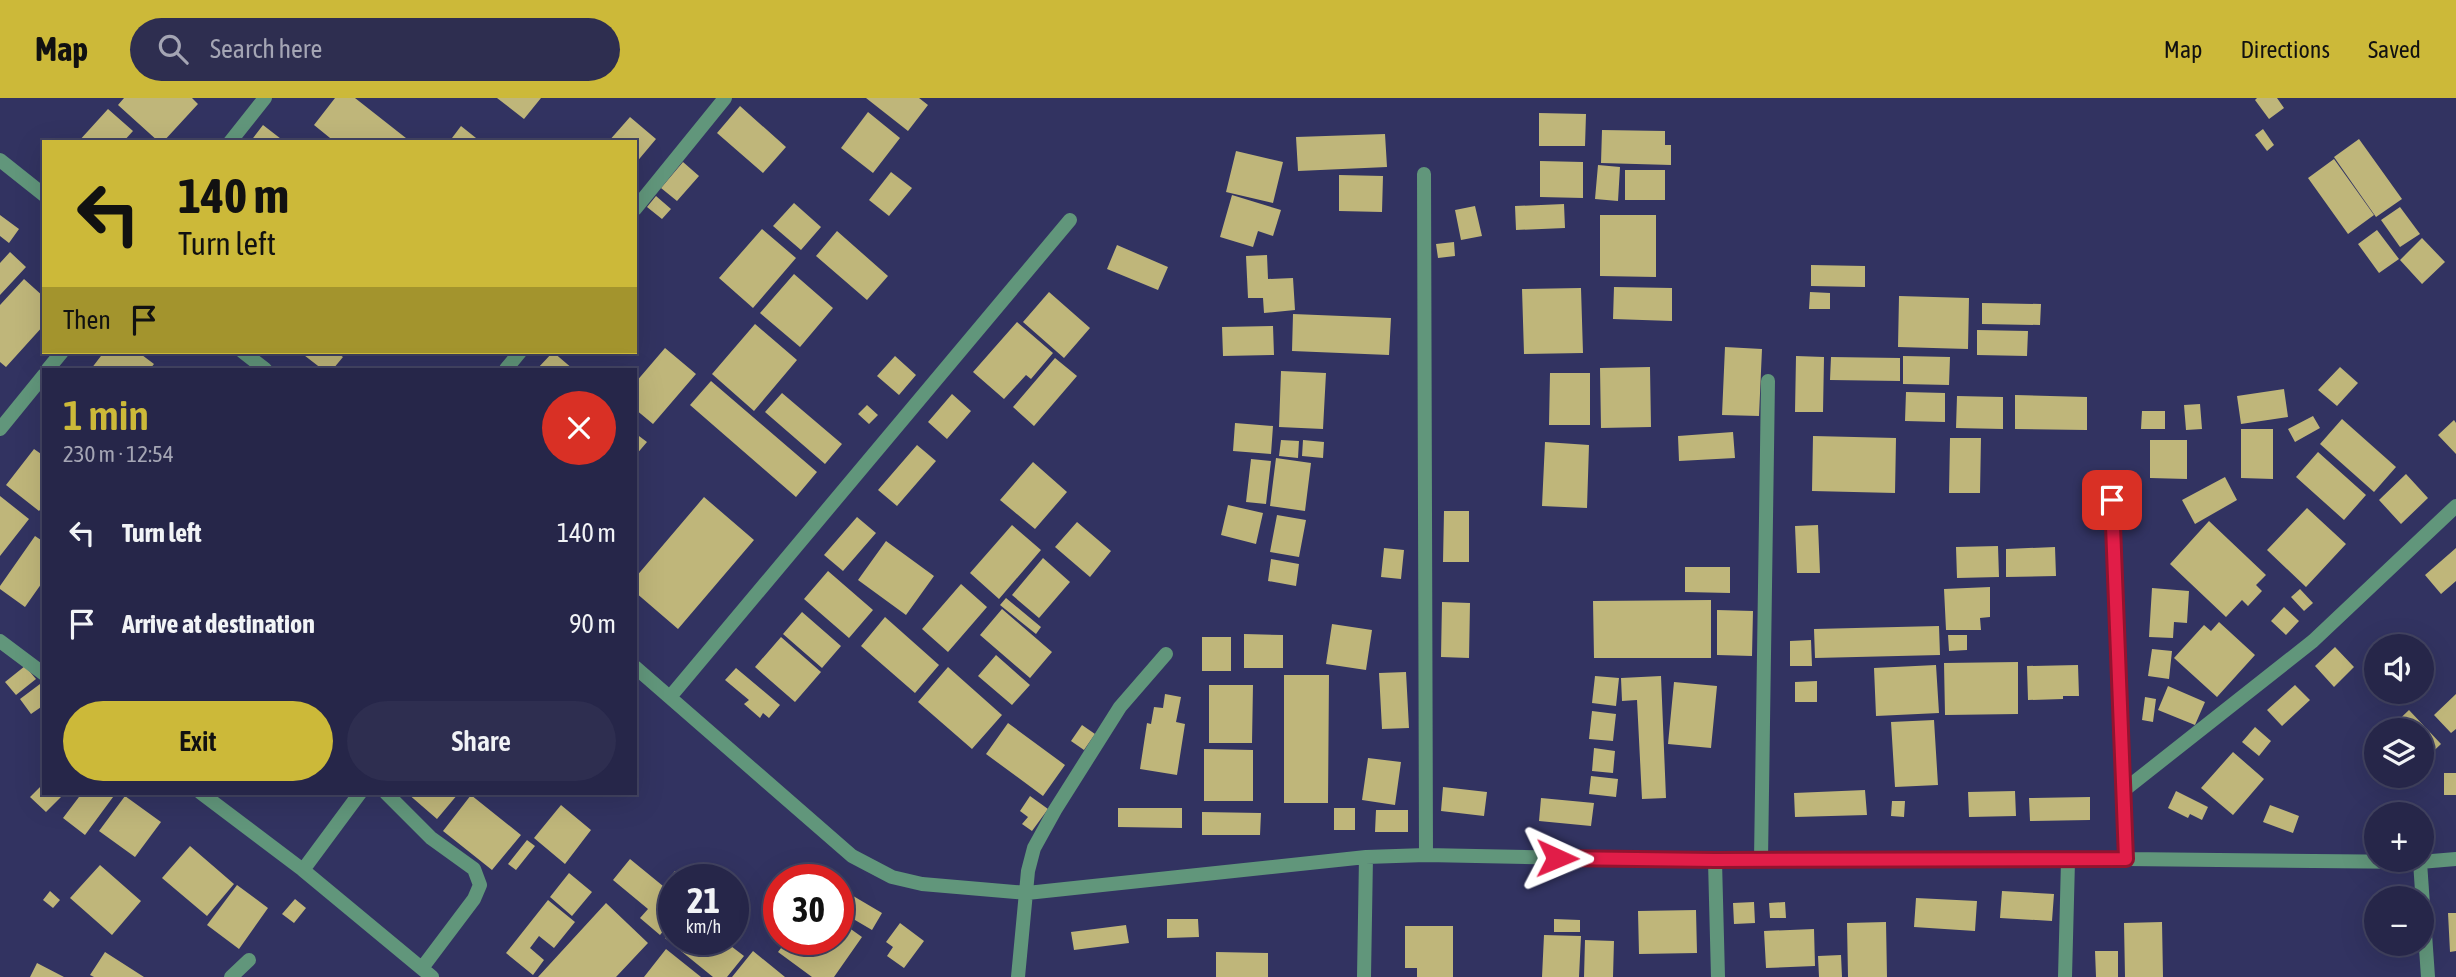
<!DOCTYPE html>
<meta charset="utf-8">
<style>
body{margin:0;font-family:"Asap Condensed",sans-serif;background:#2e2e50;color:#f1f3f6;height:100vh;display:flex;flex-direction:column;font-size:26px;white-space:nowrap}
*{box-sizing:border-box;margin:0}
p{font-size:23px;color:#a4a5b4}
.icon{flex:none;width:38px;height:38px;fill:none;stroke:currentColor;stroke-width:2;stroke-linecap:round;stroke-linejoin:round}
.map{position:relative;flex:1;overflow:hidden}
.drawer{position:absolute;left:42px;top:270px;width:595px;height:427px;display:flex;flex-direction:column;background:#262649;border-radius:0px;box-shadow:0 7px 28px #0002,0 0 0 2px #424361}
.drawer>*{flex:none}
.guide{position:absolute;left:42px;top:42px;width:595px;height:214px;border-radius:0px;box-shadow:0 7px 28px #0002,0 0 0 2px #424361;background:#ccb939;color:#111;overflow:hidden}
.fabs{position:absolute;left:2364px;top:536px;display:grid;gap:14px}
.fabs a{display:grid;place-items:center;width:70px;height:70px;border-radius:50%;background:#262649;box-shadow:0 7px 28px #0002,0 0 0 2px #424361;font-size:35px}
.speed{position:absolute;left:658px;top:766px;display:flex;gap:14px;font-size:35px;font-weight:700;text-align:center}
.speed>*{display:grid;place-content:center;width:91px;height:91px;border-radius:50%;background:#262649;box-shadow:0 7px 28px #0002,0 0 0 2px #424361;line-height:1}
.speed small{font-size:18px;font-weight:400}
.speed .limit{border:10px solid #d22;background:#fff;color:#111}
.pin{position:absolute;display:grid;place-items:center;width:60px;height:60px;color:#fff;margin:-30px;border-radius:14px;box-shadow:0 4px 10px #0006}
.me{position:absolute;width:77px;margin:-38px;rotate:91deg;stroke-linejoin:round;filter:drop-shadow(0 0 5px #0008)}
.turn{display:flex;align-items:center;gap:24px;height:147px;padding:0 21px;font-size:32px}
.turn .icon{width:91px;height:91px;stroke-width:2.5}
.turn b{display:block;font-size:49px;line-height:60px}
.then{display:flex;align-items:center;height:66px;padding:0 21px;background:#0003;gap:14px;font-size:26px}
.round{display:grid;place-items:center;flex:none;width:74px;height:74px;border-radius:37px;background:#2e2e50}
.overview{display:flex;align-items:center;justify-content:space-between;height:119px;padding:0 21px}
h1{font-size:42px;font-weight:600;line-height:52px;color:#ccb939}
.primary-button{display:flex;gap:14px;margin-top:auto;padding:14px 21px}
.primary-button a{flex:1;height:80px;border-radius:42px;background:#ccb939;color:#111;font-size:28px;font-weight:600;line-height:80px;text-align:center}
.primary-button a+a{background:#2e2e50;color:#f1f3f6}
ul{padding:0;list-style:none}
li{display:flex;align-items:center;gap:21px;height:91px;padding:0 21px}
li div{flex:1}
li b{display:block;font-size:26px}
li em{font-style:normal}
header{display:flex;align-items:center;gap:42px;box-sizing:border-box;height:98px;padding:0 35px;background:#ccb939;color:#111}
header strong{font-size:33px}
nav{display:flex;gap:38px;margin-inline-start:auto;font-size:24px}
.search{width:490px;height:63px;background:#2e2e50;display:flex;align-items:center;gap:18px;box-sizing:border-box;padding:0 24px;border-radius:38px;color:#a4a5b4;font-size:26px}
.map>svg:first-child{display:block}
.building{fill:#bfb67a}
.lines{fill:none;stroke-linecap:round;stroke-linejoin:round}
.street{stroke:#61967b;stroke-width:14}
.route-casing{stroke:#92132f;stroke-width:18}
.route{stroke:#e11d48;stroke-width:12}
</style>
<header>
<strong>Map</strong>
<div class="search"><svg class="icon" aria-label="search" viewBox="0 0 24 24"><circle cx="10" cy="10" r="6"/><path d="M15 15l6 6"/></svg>Search here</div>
<nav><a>Map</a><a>Directions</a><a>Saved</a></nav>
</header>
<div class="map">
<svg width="2456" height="879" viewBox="0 0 2456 879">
<rect width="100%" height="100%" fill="#323361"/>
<path class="building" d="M 124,0 L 192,0 L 198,6 L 163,44 L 159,44 L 118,7 Z
M 335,0 L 355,0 L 411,44 L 335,44 L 314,27 Z
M 497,0 L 541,0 L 524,21 Z
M 866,0 L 919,0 L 928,7 L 908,33 Z
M 2257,0 L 2277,0 L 2284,10 L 2269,21 L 2255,2 Z
M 740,8 L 786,49 L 763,75 L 717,35 Z
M 108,11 L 133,33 L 123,44 L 78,44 Z
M 868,14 L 900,40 L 873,75 L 841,50 Z
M 1539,15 L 1586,16 L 1585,48 L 1539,48 Z
M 630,19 L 656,41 L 635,66 L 635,44 L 608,44 Z
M 263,27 L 285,44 L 250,44 Z
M 461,28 L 481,44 L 449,44 Z
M 2263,31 L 2274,47 L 2267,53 L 2255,37 Z
M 1602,32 L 1665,33 L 1665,47 L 1671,47 L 1671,67 L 1601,65 Z
M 1385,36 L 1387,69 L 1298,73 L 1296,39 Z
M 2359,41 L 2402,101 L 2376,119 L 2334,59 Z
M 1236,53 L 1283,64 L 1273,105 L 1226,94 Z
M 2334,61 L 2374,117 L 2348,136 L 2308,80 Z
M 1540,63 L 1583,64 L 1583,100 L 1540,99 Z
M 683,64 L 699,78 L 677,103 L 661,90 Z
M 1598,67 L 1620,69 L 1618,103 L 1595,101 Z
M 1625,72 L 1665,72 L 1665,102 L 1625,102 Z
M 891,74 L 912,90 L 889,118 L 869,102 Z
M 1339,77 L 1383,78 L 1382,114 L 1339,113 Z
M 1232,97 L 1281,112 L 1273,138 L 1258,133 L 1253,149 L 1220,139 Z
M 656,98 L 671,111 L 662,121 L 647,109 Z
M 794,105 L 821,129 L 801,152 L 773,128 Z
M 1564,106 L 1565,130 L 1516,132 L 1515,108 Z
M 1475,108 L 1482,138 L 1461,142 L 1455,112 Z
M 2400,109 L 2420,136 L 2400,149 L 2381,122 Z
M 0,117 L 19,131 L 9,145 L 0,138 Z
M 1600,117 L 1656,117 L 1656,179 L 1600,178 Z
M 762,131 L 796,160 L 753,210 L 719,180 Z
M 2377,132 L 2399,161 L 2379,175 L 2358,146 Z
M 837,133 L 888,178 L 867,202 L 816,158 Z
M 2422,140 L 2445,164 L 2422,186 L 2400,162 Z
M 1454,144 L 1455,158 L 1438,160 L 1436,146 Z
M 1117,147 L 1168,169 L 1158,192 L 1107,171 Z
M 10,154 L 26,169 L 0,197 L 0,165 Z
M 1267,157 L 1268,181 L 1293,180 L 1295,212 L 1264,215 L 1263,200 L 1248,200 L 1246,158 Z
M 1811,167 L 1865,168 L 1865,189 L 1811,188 Z
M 794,176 L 833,210 L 800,249 L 760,215 Z
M 24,181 L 44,199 L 44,227 L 6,269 L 0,264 L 0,207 Z
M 1614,189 L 1672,190 L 1672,223 L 1613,221 Z
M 1581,190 L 1583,255 L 1524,256 L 1522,191 Z
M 1049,194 L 1090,230 L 1064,260 L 1023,224 Z
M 1810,194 L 1830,195 L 1830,211 L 1809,211 Z
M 1899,198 L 1969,200 L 1968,251 L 1898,249 Z
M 1982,205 L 2041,206 L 2040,227 L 1982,226 Z
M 1293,216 L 1391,220 L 1389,257 L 1292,253 Z
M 1017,224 L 1053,255 L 1031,281 L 1026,277 L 1004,301 L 973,274 Z
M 755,226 L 797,262 L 754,313 L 712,276 Z
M 1273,228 L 1274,257 L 1223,258 L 1222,229 Z
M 1977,232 L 2028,233 L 2027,258 L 1977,257 Z
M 1725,249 L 1762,251 L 1759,318 L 1722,317 Z
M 665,250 L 696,276 L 653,326 L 635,311 L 635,285 Z
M 104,254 L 138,254 L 154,266 L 150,271 L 91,271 Z
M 300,254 L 336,254 L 343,259 L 333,271 L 322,271 Z
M 553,254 L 573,271 L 537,271 Z
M 895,258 L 916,277 L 899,297 L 877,278 Z
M 1796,258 L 1824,259 L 1823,314 L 1795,314 Z
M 1903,258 L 1950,259 L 1949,287 L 1903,286 Z
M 1831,259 L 1900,260 L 1900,283 L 1830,282 Z
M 1055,260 L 1077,278 L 1034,328 L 1013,309 Z
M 1650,269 L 1651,329 L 1601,330 L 1600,270 Z
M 2340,269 L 2358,285 L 2337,308 L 2318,292 Z
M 1281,273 L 1326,275 L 1323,331 L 1279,329 Z
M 1550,275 L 1590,275 L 1590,327 L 1549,327 Z
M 711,283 L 817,374 L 796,399 L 690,307 Z
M 2284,291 L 2288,319 L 2241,326 L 2237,298 Z
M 1906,294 L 1945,295 L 1945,324 L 1905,323 Z
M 782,295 L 842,346 L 825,366 L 765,314 Z
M 952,296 L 971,313 L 947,341 L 928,324 Z
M 2015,297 L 2087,299 L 2087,332 L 2015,331 Z
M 1957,298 L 2003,299 L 2003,331 L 1956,330 Z
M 2200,306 L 2202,331 L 2186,332 L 2184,307 Z
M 867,307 L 878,317 L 869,326 L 858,316 Z
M 2142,313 L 2165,313 L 2165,331 L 2141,331 Z
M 2313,318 L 2320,330 L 2295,344 L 2288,331 Z
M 2342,321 L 2396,369 L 2374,394 L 2320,346 Z
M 2454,322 L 2456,325 L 2456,356 L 2438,337 Z
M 1235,325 L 1273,328 L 1271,356 L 1233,353 Z
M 2241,331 L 2273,331 L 2273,381 L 2241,380 Z
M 1733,334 L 1735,360 L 1679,363 L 1678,338 Z
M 635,335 L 647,344 L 635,358 Z
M 1813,338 L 1896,340 L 1895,395 L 1812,393 Z
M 1950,340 L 1981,340 L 1980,395 L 1949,395 Z
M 1281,342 L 1299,343 L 1298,360 L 1279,358 Z
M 1303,342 L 1324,344 L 1323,360 L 1302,358 Z
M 2150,342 L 2187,342 L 2187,381 L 2150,380 Z
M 1545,344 L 1589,347 L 1587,410 L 1542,408 Z
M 917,347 L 936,363 L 897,408 L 878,392 Z
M 34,351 L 44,358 L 44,407 L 39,413 L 6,387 Z
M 2318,354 L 2366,397 L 2344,422 L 2296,379 Z
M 1276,360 L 1311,365 L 1305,413 L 1270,408 Z
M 1251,361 L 1271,363 L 1266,406 L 1246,404 Z
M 1033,364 L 1067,394 L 1035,431 L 1000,402 Z
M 2406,376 L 2428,400 L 2401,426 L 2379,402 Z
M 2225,379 L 2237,402 L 2195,426 L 2182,402 Z
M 0,398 L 29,421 L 0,458 Z
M 704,399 L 754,442 L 678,531 L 635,494 L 635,480 Z
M 1228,407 L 1263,415 L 1256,446 L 1221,437 Z
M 2307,410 L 2346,446 L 2306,489 L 2267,452 Z
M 1444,413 L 1469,413 L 1469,464 L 1443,464 Z
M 1277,417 L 1306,422 L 1299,459 L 1270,454 Z
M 857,419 L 876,435 L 843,473 L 824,457 Z
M 2209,423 L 2266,477 L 2256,487 L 2262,493 L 2248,508 L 2242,502 L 2226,519 L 2170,466 Z
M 1077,424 L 1111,453 L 1090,479 L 1055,449 Z
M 1012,427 L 1041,452 L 999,501 L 970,475 Z
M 1818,427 L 1820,475 L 1797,475 L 1795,428 Z
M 35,438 L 44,444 L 44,482 L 25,509 L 0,491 L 0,488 Z
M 886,443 L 934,478 L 906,517 L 858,482 Z
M 1998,448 L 1999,479 L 1957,480 L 1956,449 Z
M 2055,449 L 2056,478 L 2006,479 L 2006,451 Z
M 1384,450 L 1404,452 L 1401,481 L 1381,479 Z
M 2456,450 L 2456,483 L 2441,496 L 2425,477 Z
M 1043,460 L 1070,484 L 1039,520 L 1012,497 Z
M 1271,461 L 1299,466 L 1296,488 L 1268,483 Z
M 1685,469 L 1730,469 L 1730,495 L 1685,494 Z
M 828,473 L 873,512 L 849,540 L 804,501 Z
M 961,486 L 987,509 L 948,554 L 922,531 Z
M 1990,489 L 1990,519 L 1980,520 L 1981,532 L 1946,532 L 1944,491 Z
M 2152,490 L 2189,493 L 2187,525 L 2174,524 L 2173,540 L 2149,539 Z
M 2300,491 L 2313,505 L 2304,513 L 2291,499 Z
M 1006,500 L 1041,529 L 1036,536 L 1000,507 Z
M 1711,502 L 1711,560 L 1594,560 L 1593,503 Z
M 1442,504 L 1470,505 L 1469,560 L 1441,559 Z
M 2284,509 L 2299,523 L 2286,537 L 2271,523 Z
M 1002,511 L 1052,554 L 1030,580 L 980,537 Z
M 1717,512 L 1753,513 L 1752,558 L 1717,557 Z
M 802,514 L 841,548 L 822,570 L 783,536 Z
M 885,519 L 939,567 L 915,595 L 861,548 Z
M 2219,524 L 2255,557 L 2217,599 L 2174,560 L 2204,527 L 2211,533 Z
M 1332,526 L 1372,532 L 1366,572 L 1326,566 Z
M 1939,528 L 1940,557 L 1815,560 L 1814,531 Z
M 1244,536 L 1283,537 L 1283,570 L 1244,570 Z
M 1948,537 L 1967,537 L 1967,552 L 1949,553 Z
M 781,539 L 821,574 L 795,604 L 755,569 Z
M 1202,539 L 1231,539 L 1231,573 L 1202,573 Z
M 1811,542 L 1812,568 L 1790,568 L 1790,543 Z
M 2335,549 L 2354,569 L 2334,589 L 2315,568 Z
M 2152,551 L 2172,553 L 2169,581 L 2148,578 Z
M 996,557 L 1030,587 L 1012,607 L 978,578 Z
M 2018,564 L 2018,616 L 1945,617 L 1944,565 Z
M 1936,567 L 1939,615 L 1876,618 L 1874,570 Z
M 2078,567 L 2079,598 L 2063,598 L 2063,601 L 2028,602 L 2027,568 Z
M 25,568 L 36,581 L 16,597 L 5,584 Z
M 948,569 L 1002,617 L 972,651 L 918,604 Z
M 736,570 L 780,607 L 769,620 L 763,615 L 760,620 L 744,606 L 749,602 L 725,582 Z
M 1406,574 L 1409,630 L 1382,631 L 1379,575 Z
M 1284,577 L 1329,577 L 1328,705 L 1284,705 Z
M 1595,578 L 1619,580 L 1616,608 L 1592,605 Z
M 1661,578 L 1666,700 L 1642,701 L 1637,602 L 1622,603 L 1621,580 Z
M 44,583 L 44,607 L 31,616 L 20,601 Z
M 1817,583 L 1817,604 L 1795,604 L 1795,584 Z
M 1674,584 L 1717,588 L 1711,650 L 1668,646 Z
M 1209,587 L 1253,587 L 1252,645 L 1209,645 Z
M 2295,587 L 2310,602 L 2282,628 L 2267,612 Z
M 2168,588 L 2205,604 L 2195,627 L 2158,612 Z
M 1165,596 L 1181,599 L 1176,624 L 1185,626 L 1177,677 L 1140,671 L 1147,625 L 1151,626 L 1154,609 L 1163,610 Z
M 2456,596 L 2456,631 L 2451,635 L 2434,617 Z
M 2145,599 L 2156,601 L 2153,624 L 2142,622 Z
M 2409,612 L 2441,646 L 2422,664 L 2422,632 L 2388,632 Z
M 1592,613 L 1616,616 L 1613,643 L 1589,641 Z
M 1934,622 L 1938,687 L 1895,689 L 1891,624 Z
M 1008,625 L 1065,667 L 1043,698 L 986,656 Z
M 1082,627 L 1095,636 L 1084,652 L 1071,643 Z
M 2255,629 L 2271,643 L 2259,658 L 2242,644 Z
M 1594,650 L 1615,653 L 1613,675 L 1592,673 Z
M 1204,651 L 1253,652 L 1253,703 L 1204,703 Z
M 2233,654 L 2264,681 L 2233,717 L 2201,690 Z
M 1368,660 L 1401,664 L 1395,707 L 1362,702 Z
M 2444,675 L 2456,675 L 2456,697 L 2444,697 Z
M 1591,678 L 1618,681 L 1616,699 L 1589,696 Z
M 44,685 L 44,695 L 65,695 L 46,714 L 30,699 Z
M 1443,689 L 1487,694 L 1484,718 L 1441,713 Z
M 1865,692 L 1867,717 L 1795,719 L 1794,695 Z
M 2015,693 L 2016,718 L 1969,719 L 1968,694 Z
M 2176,693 L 2208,709 L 2202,722 L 2190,716 L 2188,720 L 2168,710 Z
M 82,695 L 116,695 L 85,737 L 63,720 Z
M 407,695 L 457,695 L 458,696 L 437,721 Z
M 471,697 L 521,737 L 492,772 L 443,733 Z
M 125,698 L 161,724 L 135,759 L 99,733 Z
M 1030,698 L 1048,711 L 1032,733 L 1022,726 L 1028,719 L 1020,713 Z
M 2090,699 L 2090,722 L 2030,723 L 2029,700 Z
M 1541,700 L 1594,705 L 1591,728 L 1539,723 Z
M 1892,703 L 1905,703 L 1904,719 L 1891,718 Z
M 561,707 L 591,732 L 565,766 L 534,740 Z
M 2270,707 L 2299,718 L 2293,735 L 2263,724 Z
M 1118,710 L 1182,710 L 1182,730 L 1118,729 Z
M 1334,710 L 1355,710 L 1355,732 L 1334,732 Z
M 1376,712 L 1408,712 L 1408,734 L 1375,734 Z
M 1202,714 L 1261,715 L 1260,737 L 1202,737 Z
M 527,742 L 535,748 L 516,772 L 508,766 Z
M 190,748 L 234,786 L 207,818 L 162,780 Z
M 630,761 L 663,788 L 675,773 L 686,782 L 674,782 L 674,820 L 660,837 L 640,820 L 648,811 L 613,782 Z
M 100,767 L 141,803 L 112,837 L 70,800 Z
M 569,775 L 592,794 L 572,818 L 550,799 Z
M 237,787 L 268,810 L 239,851 L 207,827 Z
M 838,789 L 882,815 L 872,832 L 838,812 Z
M 50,793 L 60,802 L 53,810 L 43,802 Z
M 2002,793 L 2054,796 L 2052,823 L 2000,820 Z
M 1916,800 L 1977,803 L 1975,833 L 1914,829 Z
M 295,801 L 306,810 L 294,825 L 282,816 Z
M 548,802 L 575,824 L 554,850 L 539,838 L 530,850 L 544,862 L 533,877 L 506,855 Z
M 1754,804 L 1755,825 L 1734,826 L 1733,805 Z
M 1785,804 L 1786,820 L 1770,820 L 1769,805 Z
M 606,805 L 648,845 L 616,879 L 538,879 Z
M 1696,812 L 1697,855 L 1639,856 L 1638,813 Z
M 2448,815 L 2456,815 L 2456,853 L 2450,854 Z
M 1167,821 L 1198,821 L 1199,839 L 1167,840 Z
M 1554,821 L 1580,822 L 1580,834 L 1554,834 Z
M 838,822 L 862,839 L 834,879 L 812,879 L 778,854 L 787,842 L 838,842 Z
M 1886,824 L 1887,879 L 1848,879 L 1847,825 Z
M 2162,824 L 2163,879 L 2125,879 L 2124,825 Z
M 900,825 L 924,843 L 904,870 L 887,858 L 893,849 L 886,844 Z
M 1126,827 L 1129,845 L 1074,852 L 1071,834 Z
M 1405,828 L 1453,828 L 1453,879 L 1417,879 L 1417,870 L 1405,870 Z
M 674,830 L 674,842 L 723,842 L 744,858 L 727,879 L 713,879 L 665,840 Z
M 1814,831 L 1815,868 L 1766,870 L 1764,833 Z
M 1544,837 L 1581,838 L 1579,879 L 1542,879 Z
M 1585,842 L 1614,843 L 1613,879 L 1584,879 Z
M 666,851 L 701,879 L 644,879 Z
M 753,853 L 785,879 L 732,879 Z
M 2095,853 L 2118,853 L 2118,879 L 2096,879 Z
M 105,854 L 144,879 L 94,879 L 90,877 Z
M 1216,854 L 1268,855 L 1268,879 L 1216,879 Z
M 1841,857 L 1842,879 L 1819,879 L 1818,858 Z
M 37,865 L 64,879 L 30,879 Z"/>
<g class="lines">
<path class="street" d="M 230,44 L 265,0
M 0,62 L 44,97
M 1424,76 L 1426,757
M 635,111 L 725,0
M 243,254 L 265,271
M 48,271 L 62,254
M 506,271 L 520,254
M 0,331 L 44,277
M 2112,402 L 2126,761
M 0,543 L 44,576
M 635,569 L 852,758 L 892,779 L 922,786 L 1027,795 L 1366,759 L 1426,757 L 1715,763 L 2126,761 L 2420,764 L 2456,761
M 670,599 L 1070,122
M 2123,693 L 2313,543 L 2456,408
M 201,695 L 303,772 L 432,879
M 386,695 L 431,740 L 474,771 L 480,787 L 474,801 L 422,870
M 1761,762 L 1768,283
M 1715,763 L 1718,879
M 2420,764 L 2428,879
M 303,772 L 360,695
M 231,879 L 249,862
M 1018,879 L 1028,773 L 1034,750 L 1055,712 L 1120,609 L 1166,556
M 1364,879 L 1366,759
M 2065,879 L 2068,763"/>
</g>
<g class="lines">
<defs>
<path id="route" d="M 1557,760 L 1715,762 L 2126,761 L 2112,402"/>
</defs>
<use href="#route" class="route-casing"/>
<use href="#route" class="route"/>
</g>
</svg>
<div class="fabs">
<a><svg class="icon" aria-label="sound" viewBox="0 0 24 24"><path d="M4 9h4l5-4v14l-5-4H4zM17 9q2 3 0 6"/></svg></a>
<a><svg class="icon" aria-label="layers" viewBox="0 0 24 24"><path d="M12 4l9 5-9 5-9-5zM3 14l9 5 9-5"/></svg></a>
<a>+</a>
<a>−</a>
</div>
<div class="speed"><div>21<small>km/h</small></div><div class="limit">30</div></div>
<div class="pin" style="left:2112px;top:402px;background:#d93025"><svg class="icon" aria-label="arrive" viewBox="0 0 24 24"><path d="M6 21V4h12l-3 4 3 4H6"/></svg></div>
<svg class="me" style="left:1557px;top:760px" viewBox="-20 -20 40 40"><path d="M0-17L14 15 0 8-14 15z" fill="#e11d48" stroke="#fff" stroke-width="4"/></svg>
<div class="guide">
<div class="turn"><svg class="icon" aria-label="left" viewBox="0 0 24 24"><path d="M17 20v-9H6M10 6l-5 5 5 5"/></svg><div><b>140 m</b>Turn left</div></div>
<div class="then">Then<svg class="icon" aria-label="arrive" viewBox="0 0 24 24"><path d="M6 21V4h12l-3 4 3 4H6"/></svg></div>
</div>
<section class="drawer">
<div class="overview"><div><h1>1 min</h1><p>230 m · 12:54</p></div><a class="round" style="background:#d93025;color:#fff"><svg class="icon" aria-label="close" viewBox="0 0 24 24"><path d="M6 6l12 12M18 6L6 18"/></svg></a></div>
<ul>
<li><svg class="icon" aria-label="left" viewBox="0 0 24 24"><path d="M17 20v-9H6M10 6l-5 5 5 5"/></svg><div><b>Turn left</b></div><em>140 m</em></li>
<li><svg class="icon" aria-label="arrive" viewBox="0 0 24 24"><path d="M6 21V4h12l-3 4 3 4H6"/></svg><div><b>Arrive at destination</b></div><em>90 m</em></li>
</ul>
<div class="primary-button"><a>Exit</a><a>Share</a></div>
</section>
</div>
